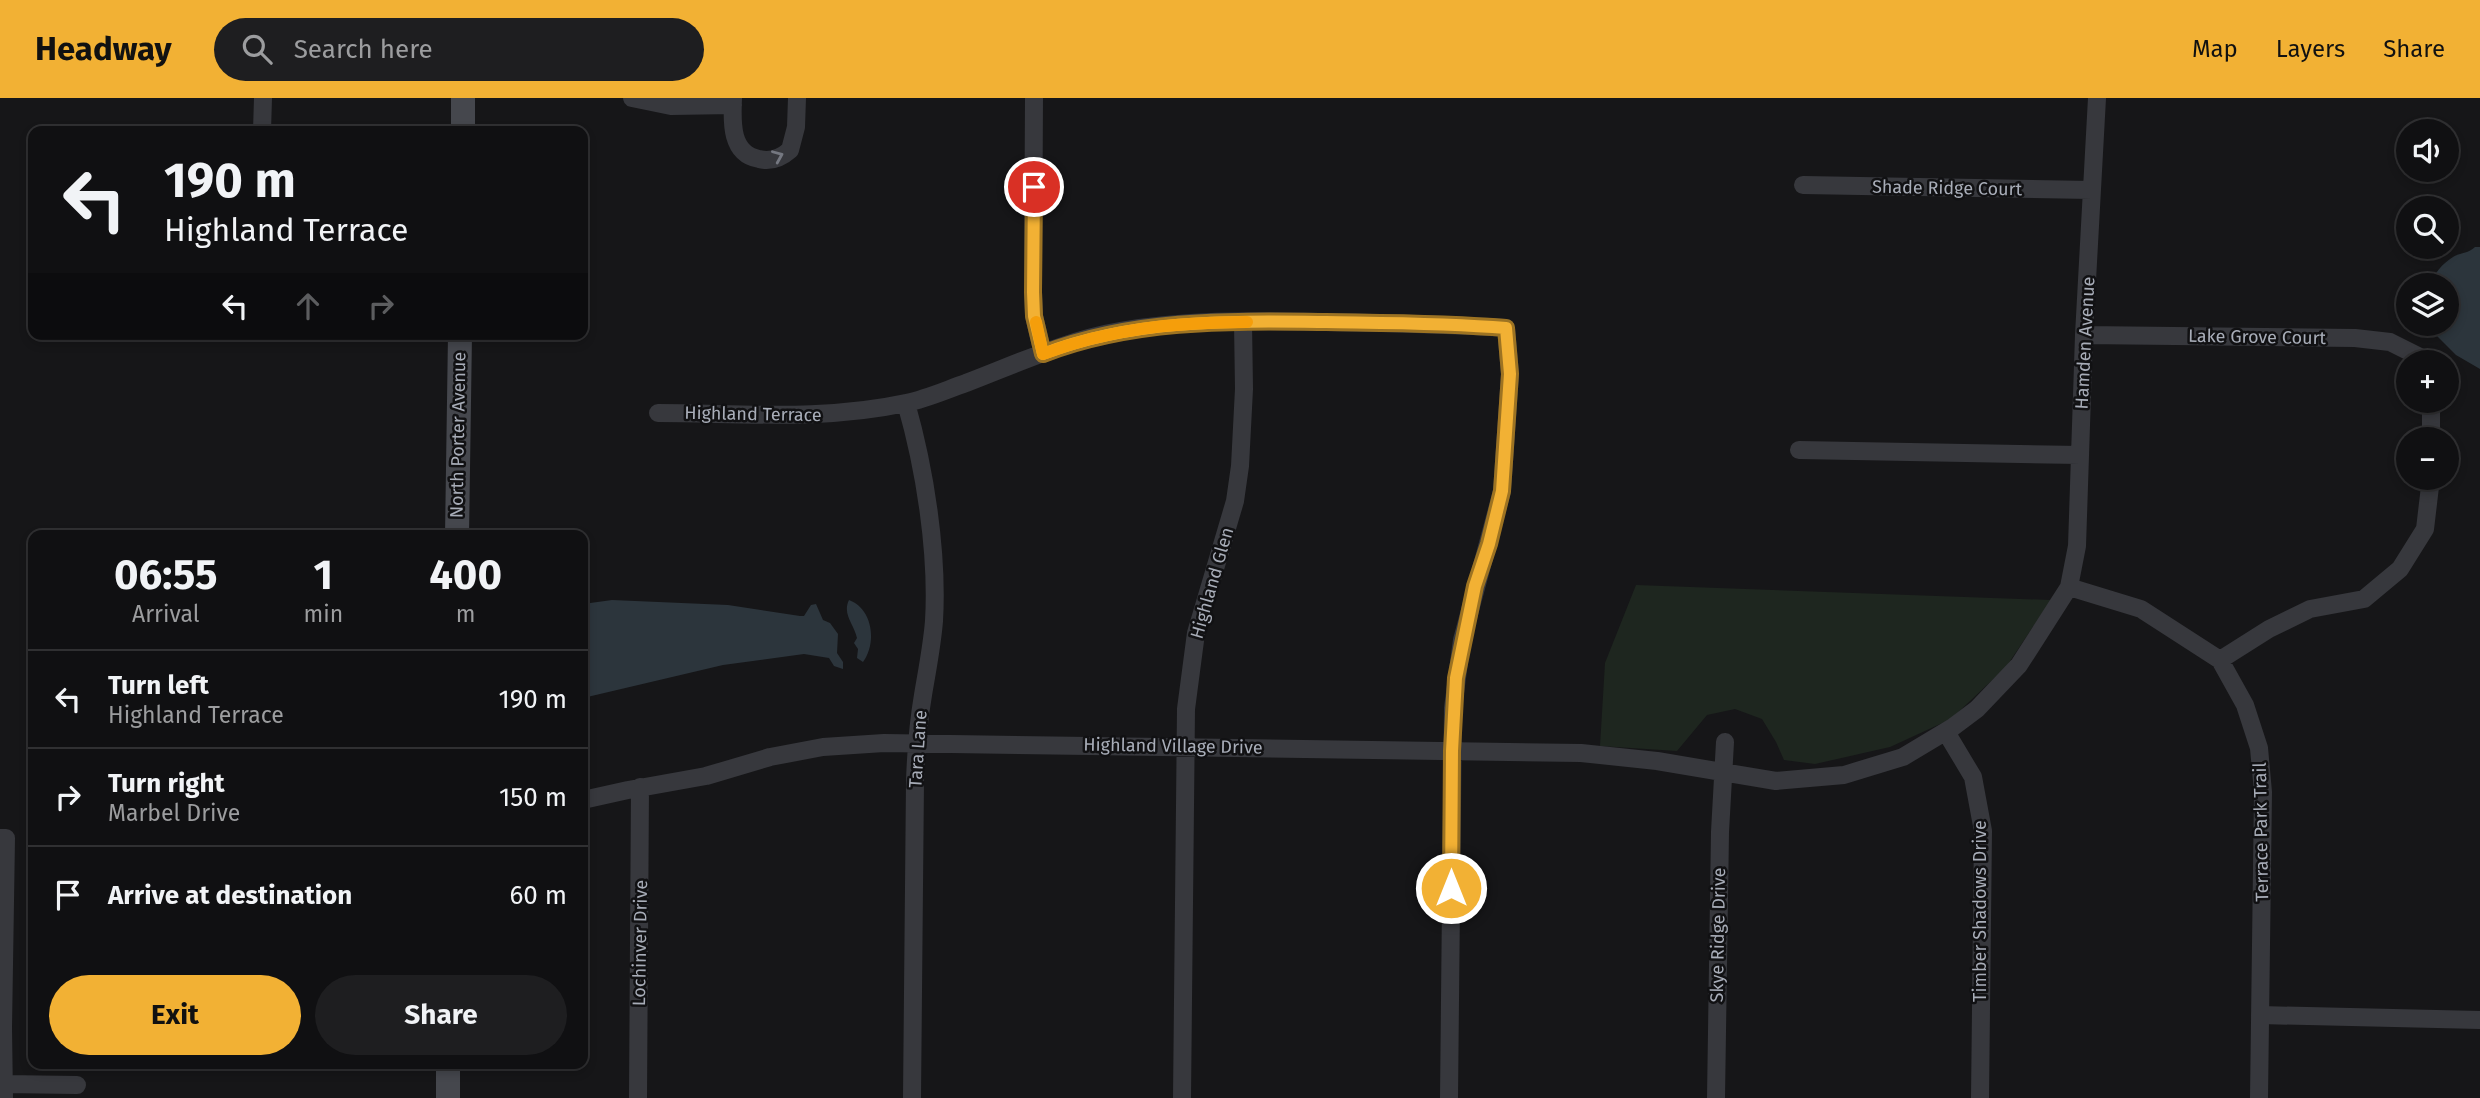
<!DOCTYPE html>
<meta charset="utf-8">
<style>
body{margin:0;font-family:"Fira Sans",sans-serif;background:#1e1e20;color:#f1f3f6;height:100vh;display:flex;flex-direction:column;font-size:26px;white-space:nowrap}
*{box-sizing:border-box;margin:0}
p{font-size:23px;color:#9c9d9f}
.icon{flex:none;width:38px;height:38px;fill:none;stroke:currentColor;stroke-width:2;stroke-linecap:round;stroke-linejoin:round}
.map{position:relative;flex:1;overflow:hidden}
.sheet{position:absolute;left:28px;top:432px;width:560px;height:539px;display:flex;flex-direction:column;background:#101012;border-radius:14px;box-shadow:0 4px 10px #0003,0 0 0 2px #303032}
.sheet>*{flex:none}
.banner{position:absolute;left:28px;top:28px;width:560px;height:214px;border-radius:14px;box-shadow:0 4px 10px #0003,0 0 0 2px #303032;background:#101012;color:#f1f3f6;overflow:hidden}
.buttons{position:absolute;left:2396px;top:21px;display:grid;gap:14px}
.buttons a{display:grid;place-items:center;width:63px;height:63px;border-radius:50%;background:#101012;box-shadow:0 4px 10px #0003,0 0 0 2px #303032;font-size:35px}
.pin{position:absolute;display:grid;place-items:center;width:60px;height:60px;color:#fff;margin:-30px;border:4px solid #fff;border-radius:50%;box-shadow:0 2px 7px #0007}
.me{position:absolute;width:77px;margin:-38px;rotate:0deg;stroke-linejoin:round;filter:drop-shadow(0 0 5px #0008)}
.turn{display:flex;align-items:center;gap:24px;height:147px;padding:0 21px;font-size:32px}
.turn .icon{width:91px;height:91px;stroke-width:2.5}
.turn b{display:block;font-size:49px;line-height:60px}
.lanes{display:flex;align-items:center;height:66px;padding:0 21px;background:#0003;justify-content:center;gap:35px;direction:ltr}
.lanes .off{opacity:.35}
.eta{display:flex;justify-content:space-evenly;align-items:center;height:119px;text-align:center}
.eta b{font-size:42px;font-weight:700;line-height:49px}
.action{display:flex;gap:14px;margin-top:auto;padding:14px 21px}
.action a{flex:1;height:80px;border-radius:42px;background:#f2b134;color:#111;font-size:28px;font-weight:700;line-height:80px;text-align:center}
.action a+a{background:#1e1e20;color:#f1f3f6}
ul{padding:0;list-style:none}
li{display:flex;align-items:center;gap:21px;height:98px;padding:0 21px;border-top:2px solid #303032}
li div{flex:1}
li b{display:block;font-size:26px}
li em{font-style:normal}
header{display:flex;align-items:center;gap:42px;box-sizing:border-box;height:98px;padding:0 35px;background:#f2b134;color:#111}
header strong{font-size:33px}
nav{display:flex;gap:38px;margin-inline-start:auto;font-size:24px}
.search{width:490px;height:63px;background:#1e1e20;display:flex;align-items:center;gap:18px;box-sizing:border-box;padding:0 24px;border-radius:38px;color:#9c9d9f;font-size:26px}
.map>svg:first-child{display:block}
.green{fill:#1e261f}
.water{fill:#2c353c}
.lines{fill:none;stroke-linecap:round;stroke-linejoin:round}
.street{stroke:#37383d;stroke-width:18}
.secondary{stroke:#45474d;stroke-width:24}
.oneway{stroke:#757881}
.route-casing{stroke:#9d7322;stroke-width:18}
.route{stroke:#f2b134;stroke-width:12}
.slow{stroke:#f59e0b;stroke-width:12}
.labels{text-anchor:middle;stroke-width:5;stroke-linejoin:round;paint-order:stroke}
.street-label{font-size:18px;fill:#a8adb8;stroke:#111113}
</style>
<header>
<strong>Headway</strong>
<div class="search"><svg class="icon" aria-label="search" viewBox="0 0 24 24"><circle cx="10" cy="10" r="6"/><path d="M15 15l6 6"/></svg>Search here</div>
<nav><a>Map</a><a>Layers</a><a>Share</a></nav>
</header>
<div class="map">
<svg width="2480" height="1000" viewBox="0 0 2480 1000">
<rect width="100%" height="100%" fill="#161618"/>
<path class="green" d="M 1636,487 L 2051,502 L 2006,569 L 1951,621 L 1890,649 L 1815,666 L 1784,662 L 1776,644 L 1762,621 L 1735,611 L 1707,617 L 1677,653 L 1600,648 L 1605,565 Z"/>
<path class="water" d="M 2475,149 L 2480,149 L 2480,271 L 2456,257 L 2437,238 L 2430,227 L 2446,226 L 2446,187 L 2431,187 C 2434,175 2442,166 2453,159 C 2461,154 2468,156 2475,149 Z
M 612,502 L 728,507 L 800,518 L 804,518 L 811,507 L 816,506 L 823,522 L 830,525 L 838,536 L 837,555 L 843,564 L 843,571 L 834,568 L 829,560 L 804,556 L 723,567 L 583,600 L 583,506 Z
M 849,502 C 873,511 877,545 863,564 L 857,560 L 858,551 L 854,545 L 857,540 C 854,526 842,516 849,502 Z"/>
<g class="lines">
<path class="street" d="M 632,0 L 671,8 L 733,7
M 733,0 C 732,23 730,56 759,61 C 771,64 781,60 790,52 L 796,29 L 797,0
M 1034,0 L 1033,194 L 1034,218 L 1043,256
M 262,33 L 263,0
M 1803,87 L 2092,92
M 2084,237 L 2355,240 L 2390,244 L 2420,259 L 2421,264
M 906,305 C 925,371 938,455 934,523 C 932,548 927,573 923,597 C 918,626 916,654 915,683 L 912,1000
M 658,315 C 741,315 823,323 906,305 C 926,301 946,292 966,285 C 1016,266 1067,242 1121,233 C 1189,221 1258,223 1326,224 C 1386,225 1446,226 1506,230 L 1510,276 L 1502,393 L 1462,542 L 1453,610 L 1449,1000
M 2431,341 L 2431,303
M 1799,352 L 2080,357
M 2069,489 L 2141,511 L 2220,562 L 2245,607 L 2259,650 L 2263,694 L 2259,1000
M 2220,562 L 2269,531 L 2310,511 L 2364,501 L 2400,471 L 2425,431 L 2431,380
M 1946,634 L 1973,679 L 1983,733 L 1980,1000
M 583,702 L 628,692 L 706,678 L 770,659 L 823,649 L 884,645 L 1581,655 L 1657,663 L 1776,683 L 1844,677 L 1903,659 L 1953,629 L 1977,611 L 2019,567 L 2069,489 L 2077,448 L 2084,237 L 2097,0
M 0,740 L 6,740 L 3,930 L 4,1000
M 2260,917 L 2480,922
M 4,986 L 77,987
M 638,1000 L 640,689
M 1182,1000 L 1186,611 L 1196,535 L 1235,403 L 1240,368 L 1244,291 L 1243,224
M 1716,1000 L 1720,734 L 1725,644"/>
<path class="secondary" d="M 463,33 L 463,0
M 457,438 L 460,236
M 448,1000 L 448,966"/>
</g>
<defs><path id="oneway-chevron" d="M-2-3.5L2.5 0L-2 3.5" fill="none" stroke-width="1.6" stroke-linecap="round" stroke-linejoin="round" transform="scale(1.75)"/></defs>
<use class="oneway" href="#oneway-chevron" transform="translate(778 58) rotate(-23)"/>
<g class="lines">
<defs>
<path id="route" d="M 1034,89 L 1033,194 L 1034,218 L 1043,256 C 1134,221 1229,223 1326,224 C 1386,225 1446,225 1506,230 L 1510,276 L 1502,393 L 1489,446 L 1475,488 L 1456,580 L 1452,653 L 1451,790"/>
</defs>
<use href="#route" class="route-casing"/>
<use href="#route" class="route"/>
<path class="slow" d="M 1036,224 L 1043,256 C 1108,231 1177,224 1247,224"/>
</g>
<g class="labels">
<g class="street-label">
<text transform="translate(1947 90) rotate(1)" y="6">Shade Ridge Court</text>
<text transform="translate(2257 239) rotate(1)" y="6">Lake Grove Court</text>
<text transform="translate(2085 245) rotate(-87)" y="6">Hamden Avenue</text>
<text transform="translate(753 316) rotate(1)" y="6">Highland Terrace</text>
<text transform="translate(458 337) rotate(-89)" y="6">North Porter Avenue</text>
<text transform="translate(1212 485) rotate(-74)" y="6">Highland Glen</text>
<text transform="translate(1173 648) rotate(1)" y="6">Highland Village Drive</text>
<text transform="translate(918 651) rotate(-86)" y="6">Tara Lane</text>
<text transform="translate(2261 734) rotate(-91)" y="6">Terrace Park Trail</text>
<text transform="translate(1980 813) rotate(-90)" y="6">Timber Shadows Drive</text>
<text transform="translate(1718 837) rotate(-89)" y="6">Skye Ridge Drive</text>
<text transform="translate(640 845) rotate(-89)" y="6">Lochinver Drive</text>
</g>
</g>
</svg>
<div class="buttons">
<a><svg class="icon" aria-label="sound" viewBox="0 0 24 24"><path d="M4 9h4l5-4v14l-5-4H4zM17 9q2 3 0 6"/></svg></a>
<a><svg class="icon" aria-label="search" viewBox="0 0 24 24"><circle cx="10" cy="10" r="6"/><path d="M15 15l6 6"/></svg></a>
<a><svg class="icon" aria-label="layers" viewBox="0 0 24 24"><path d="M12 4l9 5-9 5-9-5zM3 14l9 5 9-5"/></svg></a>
<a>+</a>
<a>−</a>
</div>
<div class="pin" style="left:1034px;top:89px;background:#d93025"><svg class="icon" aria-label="arrive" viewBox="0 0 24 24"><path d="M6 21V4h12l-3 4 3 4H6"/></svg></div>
<svg class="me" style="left:1451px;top:790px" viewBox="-20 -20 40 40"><circle r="17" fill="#f2b134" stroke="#fff" stroke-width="3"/><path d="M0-11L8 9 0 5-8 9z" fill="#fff"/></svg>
<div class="banner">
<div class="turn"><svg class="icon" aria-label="left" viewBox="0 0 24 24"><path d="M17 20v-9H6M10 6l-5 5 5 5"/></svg><div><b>190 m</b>Highland Terrace</div></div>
<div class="lanes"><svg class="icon" aria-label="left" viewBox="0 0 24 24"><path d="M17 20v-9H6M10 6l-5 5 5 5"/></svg><svg class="icon off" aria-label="ahead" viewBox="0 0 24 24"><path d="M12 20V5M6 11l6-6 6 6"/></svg><svg class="icon off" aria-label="right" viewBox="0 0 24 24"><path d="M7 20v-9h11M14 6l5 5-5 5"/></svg></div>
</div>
<section class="sheet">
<div class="eta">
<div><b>06:55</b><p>Arrival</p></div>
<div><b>1</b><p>min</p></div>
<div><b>400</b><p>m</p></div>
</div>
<ul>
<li><svg class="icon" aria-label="left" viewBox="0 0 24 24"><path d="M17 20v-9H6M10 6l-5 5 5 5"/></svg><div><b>Turn left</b><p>Highland Terrace</p></div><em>190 m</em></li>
<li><svg class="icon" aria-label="right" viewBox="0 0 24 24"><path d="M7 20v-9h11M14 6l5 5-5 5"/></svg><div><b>Turn right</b><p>Marbel Drive</p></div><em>150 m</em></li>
<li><svg class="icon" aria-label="arrive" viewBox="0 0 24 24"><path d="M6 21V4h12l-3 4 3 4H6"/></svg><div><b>Arrive at destination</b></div><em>60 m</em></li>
</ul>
<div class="action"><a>Exit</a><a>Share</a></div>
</section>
</div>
